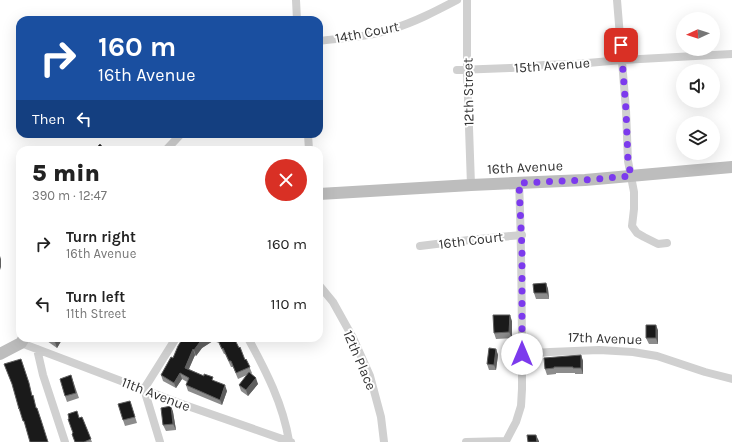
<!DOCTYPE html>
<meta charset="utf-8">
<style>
body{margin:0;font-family:Karla,sans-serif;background:#f6f6f6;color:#222;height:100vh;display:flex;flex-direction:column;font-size:15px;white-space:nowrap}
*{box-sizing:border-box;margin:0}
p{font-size:13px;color:#767676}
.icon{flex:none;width:22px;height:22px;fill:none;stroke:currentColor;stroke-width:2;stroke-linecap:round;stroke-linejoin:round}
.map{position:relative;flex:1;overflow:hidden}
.details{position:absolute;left:16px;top:146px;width:307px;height:196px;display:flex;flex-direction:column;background:#fff;border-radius:12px;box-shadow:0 4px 16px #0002}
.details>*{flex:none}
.hud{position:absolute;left:16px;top:16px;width:307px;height:122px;border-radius:12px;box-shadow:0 4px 16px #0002;background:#1a4fa0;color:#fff;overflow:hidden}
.needle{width:26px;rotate:267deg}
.buttons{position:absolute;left:676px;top:12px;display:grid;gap:8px}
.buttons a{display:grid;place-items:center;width:44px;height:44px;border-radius:50%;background:#fff;box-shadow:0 4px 16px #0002;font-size:20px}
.pin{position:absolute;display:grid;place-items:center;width:34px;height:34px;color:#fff;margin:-17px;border-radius:8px;box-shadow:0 2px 6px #0006}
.me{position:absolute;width:44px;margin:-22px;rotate:0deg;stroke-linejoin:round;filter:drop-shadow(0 0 3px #0008)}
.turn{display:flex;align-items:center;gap:14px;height:84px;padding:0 16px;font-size:18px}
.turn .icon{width:52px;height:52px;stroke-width:2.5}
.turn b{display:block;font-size:28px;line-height:34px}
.then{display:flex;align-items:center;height:38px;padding:0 16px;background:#0003;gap:8px;font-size:15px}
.round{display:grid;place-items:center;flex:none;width:42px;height:42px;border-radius:21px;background:#f6f6f6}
.overview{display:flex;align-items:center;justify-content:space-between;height:68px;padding:0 16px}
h1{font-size:24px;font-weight:800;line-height:30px}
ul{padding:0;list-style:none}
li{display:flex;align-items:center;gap:12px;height:60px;padding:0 16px}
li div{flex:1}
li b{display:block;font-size:15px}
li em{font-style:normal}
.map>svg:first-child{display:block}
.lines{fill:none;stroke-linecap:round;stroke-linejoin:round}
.street{stroke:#d0d0d0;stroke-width:8}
.secondary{stroke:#bdbdbd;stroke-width:12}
.wall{fill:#8c8c8c}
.shaded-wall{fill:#5f5f5f}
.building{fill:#1a1a1a;stroke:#5f5f5f}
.route{stroke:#7c3aed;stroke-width:7;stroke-dasharray:0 12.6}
.labels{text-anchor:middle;stroke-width:4;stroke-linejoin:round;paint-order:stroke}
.street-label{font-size:14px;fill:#333;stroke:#fff}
</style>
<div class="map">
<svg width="732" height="442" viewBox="0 0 732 442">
<rect width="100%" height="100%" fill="#fff"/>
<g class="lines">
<path class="street" d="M 296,0 L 297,20
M 467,0 L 467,70 L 471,185
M 617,0 L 626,110 L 628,161 L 634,192 L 634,209 L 632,226 L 637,233 L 644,237 L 658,244 L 667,243
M 319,41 C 343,38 369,37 392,29 C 415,22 436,11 457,0
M 457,70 L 511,68 L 544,65 L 576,64 L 622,60 L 732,54
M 308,134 L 309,150
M 166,150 L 181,134
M 420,246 L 469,240 L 522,235
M 319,285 L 333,302 L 353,338 L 370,376 L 381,417 L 384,442
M 248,338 C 266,371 283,404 289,441
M 21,343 L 179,403 L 291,442
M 37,349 L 43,375 L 65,442
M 522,354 L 550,352 L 599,350 L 633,352 L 657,356 L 705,372 L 732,379
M 506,441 L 516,422 L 521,406 L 522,389 C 522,320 522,252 519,183
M 160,442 L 144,389 L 176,338
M 466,442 L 506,441"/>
<path class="secondary" d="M 319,194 L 471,185 L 585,180 L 732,167
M 0,354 L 21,343 L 24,338"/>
</g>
<path class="wall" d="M 546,283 L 548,289 L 549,299 L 536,299 L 534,293 Z
M 512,321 L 512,338 L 496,339 L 494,333 Z
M 658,330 L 658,344 L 649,344 L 646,338 Z
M 46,338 L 63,338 L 57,348 L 47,341 Z
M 183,338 L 234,338 L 245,360 L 246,359 L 252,373 L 251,374 L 258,384 L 248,396 L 241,391 L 239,385 L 247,375 L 238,379 L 233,367 L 231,367 L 225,354 L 224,354 L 218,342 L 217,343 L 216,339 L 202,348 L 196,356 L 195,355 L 189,369 L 214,381 L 227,391 L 222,405 L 188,391 L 186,385 L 187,382 L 182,379 L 176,388 L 163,381 L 161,375 L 173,358 Z
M 496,349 L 498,355 L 496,370 L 489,370 L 487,364 Z
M 581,355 L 583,361 L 583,374 L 575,374 L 575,373 L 556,373 L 556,374 L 547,375 L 545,369 Z
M 71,375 L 79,398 L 67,402 L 65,396 Z
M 130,401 L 137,423 L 125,426 L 123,420 Z
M 171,406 L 173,412 L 176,430 L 166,431 L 163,425 Z
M 82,417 L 92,442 L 75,442 L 72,434 L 73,433 L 79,418 Z"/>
<path class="shaded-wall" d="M 0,256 L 1,259 L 1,270 L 0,267 Z
M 546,283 L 548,289 L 549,299 L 547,293 Z
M 510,315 L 512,321 L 512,338 L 509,332 Z
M 656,325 L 658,330 L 658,344 L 656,338 Z
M 58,338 L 63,338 L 57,348 L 55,342 Z
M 206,338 L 216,338 L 216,339 L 202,348 L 196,356 L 194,350 L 200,342 Z
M 193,349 L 195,355 L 187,373 L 185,368 Z
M 496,349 L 498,355 L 496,370 L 494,365 Z
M 581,355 L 583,361 L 583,374 L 581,368 Z
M 180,373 L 182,379 L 176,388 L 174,383 Z
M 256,378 L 258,384 L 248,396 L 246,390 Z
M 225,385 L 227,391 L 222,405 L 220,400 Z
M 171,406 L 173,412 L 176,430 L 173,424 Z
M 536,435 L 539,441 L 539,442 L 537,442 Z"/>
<path class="building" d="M 100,144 L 105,150 L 94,150 Z
M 546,283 L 547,293 L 534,293 L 533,284 Z
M 493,315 L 510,315 L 509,332 L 494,333 Z
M 646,325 L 656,325 L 656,338 L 646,338 Z
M 49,338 L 58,338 L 55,342 Z
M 183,338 L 206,338 L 200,342 L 194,350 L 193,349 L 185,368 L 204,376 L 204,374 L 213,377 L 212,380 L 225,385 L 220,400 L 186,385 L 189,378 L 180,373 L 174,383 L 161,375 L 171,357 L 173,358 L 178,346 Z
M 217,338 L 234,338 L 239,348 L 240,347 L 245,360 L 246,359 L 250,367 L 236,373 L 231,361 L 229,361 L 223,348 L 222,349 Z
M 489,348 L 496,349 L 494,365 L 487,364 Z
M 581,355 L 581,368 L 573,368 L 573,367 L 554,367 L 554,368 L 545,369 L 544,358 Z
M 21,359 L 29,383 L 32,396 L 33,395 L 36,408 L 37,408 L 41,420 L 48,442 L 30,442 L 24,421 L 23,421 L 19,408 L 19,409 L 12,384 L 4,364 Z
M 249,372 L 256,378 L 246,390 L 239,385 Z
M 71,375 L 76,393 L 65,396 L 60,379 Z
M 130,401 L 135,417 L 123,420 L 118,404 Z
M 171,406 L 173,424 L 163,425 L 161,408 Z
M 77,411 L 79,418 L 82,417 L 91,439 L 84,442 L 75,442 L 72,434 L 73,433 L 68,419 L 69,419 L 68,414 Z
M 527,435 L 536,435 L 537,442 L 528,442 Z"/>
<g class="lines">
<path class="route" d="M 522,354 L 522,250 L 519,183 L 585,180 L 631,176 L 628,161 L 626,110 L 621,45"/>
</g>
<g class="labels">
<g class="street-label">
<text transform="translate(367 32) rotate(-11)" y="5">14th Court</text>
<text transform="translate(552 65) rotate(-4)" y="5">15th Avenue</text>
<text transform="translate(468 92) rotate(-91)" y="5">12th Street</text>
<text transform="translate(525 167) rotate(-3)" y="5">16th Avenue</text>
<text transform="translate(471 240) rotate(-7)" y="5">16th Court</text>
<text transform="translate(605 338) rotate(2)" y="5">17th Avenue</text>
<text transform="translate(360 360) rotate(67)" y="5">12th Place</text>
<text transform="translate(156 394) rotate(21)" y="5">11th Avenue</text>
</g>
</g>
</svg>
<div class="buttons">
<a><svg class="needle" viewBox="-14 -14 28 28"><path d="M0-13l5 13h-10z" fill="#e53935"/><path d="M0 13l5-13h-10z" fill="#767676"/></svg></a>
<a><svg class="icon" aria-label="sound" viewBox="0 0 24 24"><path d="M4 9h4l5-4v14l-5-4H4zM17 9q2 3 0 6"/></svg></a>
<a><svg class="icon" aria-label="layers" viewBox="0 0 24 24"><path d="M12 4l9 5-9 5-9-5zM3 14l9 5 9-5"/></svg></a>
</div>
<div class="pin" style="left:621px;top:45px;background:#d93025"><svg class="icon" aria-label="arrive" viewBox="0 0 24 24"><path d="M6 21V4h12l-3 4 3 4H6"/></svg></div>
<svg class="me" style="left:522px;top:354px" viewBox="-20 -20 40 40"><circle r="19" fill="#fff"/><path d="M0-13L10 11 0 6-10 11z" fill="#7c3aed"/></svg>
<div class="hud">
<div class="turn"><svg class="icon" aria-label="right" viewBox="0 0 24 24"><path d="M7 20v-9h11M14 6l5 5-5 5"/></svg><div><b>160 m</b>16th Avenue</div></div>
<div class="then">Then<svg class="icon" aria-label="left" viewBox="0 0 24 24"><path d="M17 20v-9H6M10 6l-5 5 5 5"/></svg></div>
</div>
<section class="details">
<div class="overview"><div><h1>5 min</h1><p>390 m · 12:47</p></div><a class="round" style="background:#d93025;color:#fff"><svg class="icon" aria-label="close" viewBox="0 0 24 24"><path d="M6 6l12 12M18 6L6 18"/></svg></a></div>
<ul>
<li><svg class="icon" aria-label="right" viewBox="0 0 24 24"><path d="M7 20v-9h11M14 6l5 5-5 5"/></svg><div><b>Turn right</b><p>16th Avenue</p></div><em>160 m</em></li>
<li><svg class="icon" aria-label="left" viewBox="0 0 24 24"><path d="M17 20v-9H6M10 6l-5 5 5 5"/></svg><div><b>Turn left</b><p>11th Street</p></div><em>110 m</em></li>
</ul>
</section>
</div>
